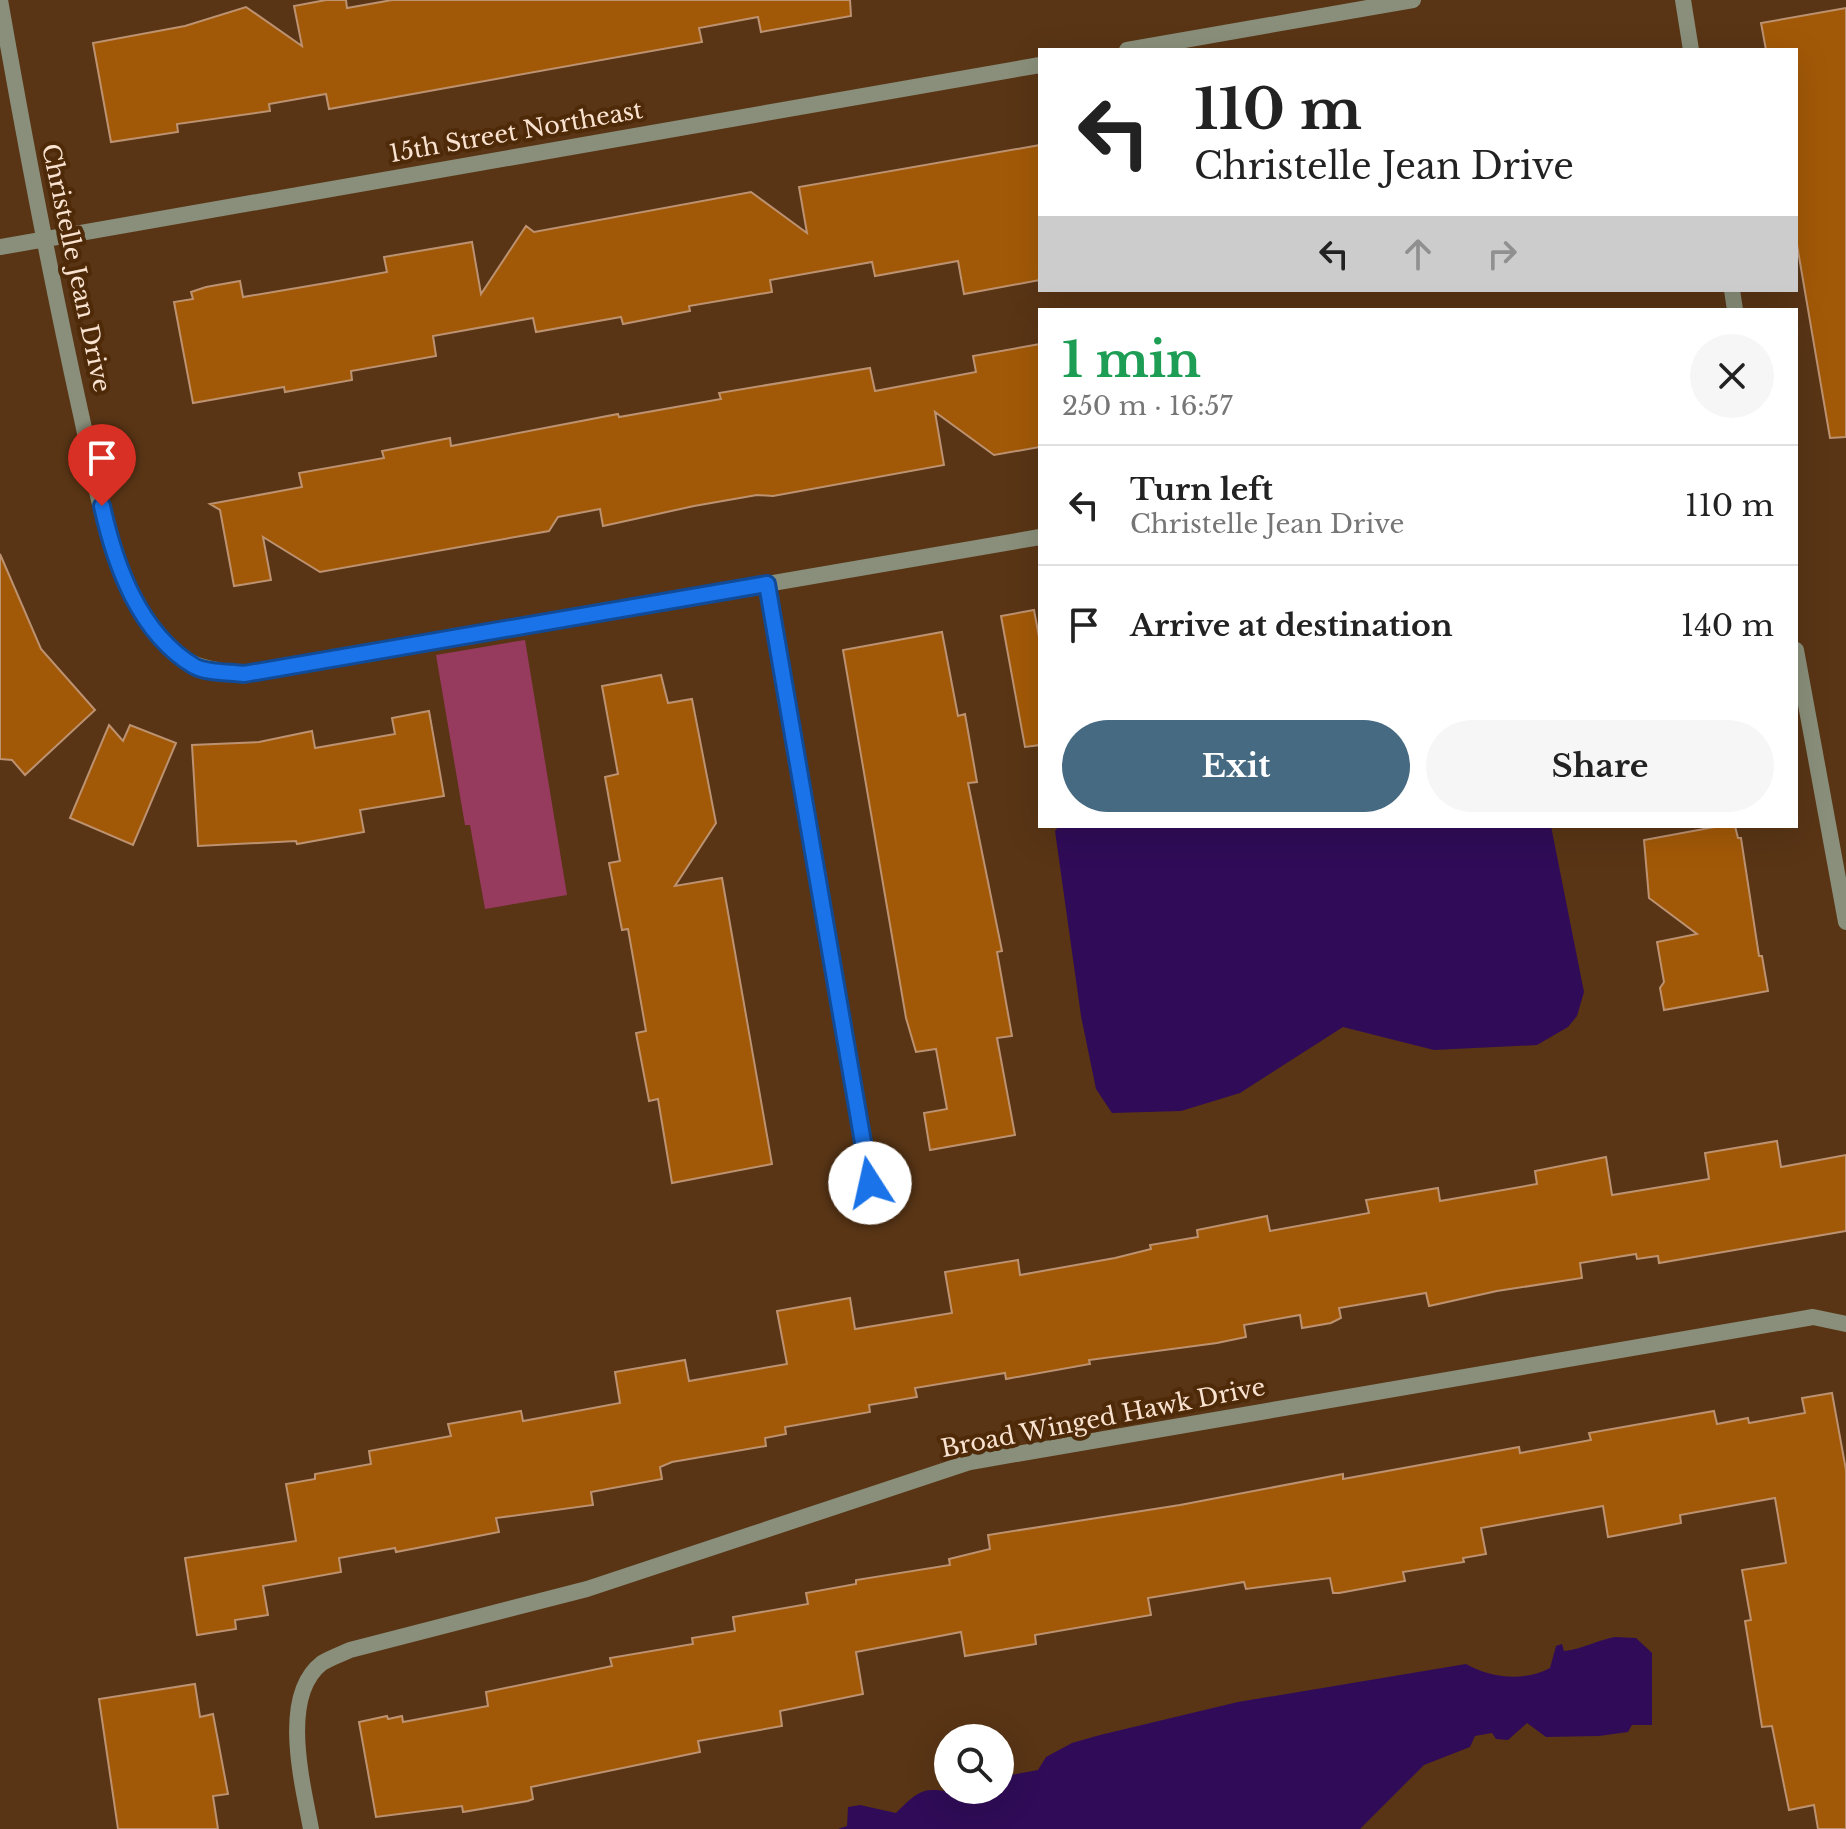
<!DOCTYPE html>
<meta charset="utf-8">
<style>
body{margin:0;font-family:"Libre Baskerville",serif;background:#f6f6f6;color:#222;height:100vh;display:flex;flex-direction:column;font-size:30px;white-space:nowrap}
*{box-sizing:border-box;margin:0}
p{font-size:26px;color:#767676}
.icon{flex:none;width:44px;height:44px;fill:none;stroke:currentColor;stroke-width:2;stroke-linecap:round;stroke-linejoin:round}
.map{position:relative;flex:1;overflow:hidden}
.side{position:absolute;left:1038px;top:308px;width:760px;height:520px;display:flex;flex-direction:column;background:#fff;border-radius:0px;box-shadow:0 8px 32px #0002}
.side>*{flex:none}
.hud{position:absolute;left:1038px;top:48px;width:760px;height:244px;border-radius:0px;box-shadow:0 8px 32px #0002;background:#fff;color:#222;overflow:hidden}
.buttons{position:absolute;left:934px;top:1724px;display:grid;gap:16px}
.buttons a{display:grid;place-items:center;width:80px;height:80px;border-radius:50%;background:#fff;box-shadow:0 8px 32px #0002;font-size:40px}
.pin{position:absolute;display:grid;place-items:center;width:68px;height:68px;color:#fff;margin:-82px -34px;border-radius:50% 50% 50% 0;rotate:-45deg;box-shadow:0 0 8px #0007}
.pin .icon{rotate:45deg}
.me{position:absolute;width:88px;margin:-44px;rotate:350deg;stroke-linejoin:round;filter:drop-shadow(0 0 6px #0008)}
.turn{display:flex;align-items:center;gap:28px;height:168px;padding:0 24px;font-size:36px}
.turn .icon{width:104px;height:104px;stroke-width:2.5}
.turn b{display:block;font-size:56px;line-height:68px}
.lanes{display:flex;align-items:center;height:76px;padding:0 24px;background:#0003;justify-content:center;gap:40px;direction:ltr}
.lanes .off{opacity:.35}
.round{display:grid;place-items:center;flex:none;width:84px;height:84px;border-radius:42px;background:#f6f6f6}
.summary{display:flex;align-items:center;justify-content:space-between;height:136px;padding:0 24px}
h1{font-size:48px;font-weight:700;line-height:60px;color:#1e9e55}
.primary-button{display:flex;gap:16px;margin-top:auto;padding:16px 24px}
.primary-button a{flex:1;height:92px;border-radius:48px;background:#466a81;color:#fff;font-size:32px;font-weight:700;line-height:92px;text-align:center}
.primary-button a+a{background:#f6f6f6;color:#222}
ul{padding:0;list-style:none}
li{display:flex;align-items:center;gap:24px;height:120px;padding:0 24px;border-top:2px solid #e0e0e0}
li div{flex:1}
li b{display:block;font-size:30px}
li em{font-style:normal}
.map>svg:first-child{display:block}
.green{fill:#973b5e}
.water{fill:#300c58}
.building{fill:#a25907;stroke:#bc9271;stroke-width:2}
.lines{fill:none;stroke-linecap:round;stroke-linejoin:round}
.minor{stroke:#898f7a;stroke-width:16}
.route-casing{stroke:#114b97;stroke-width:20}
.route{stroke:#1a73e8;stroke-width:14}
.labels{text-anchor:middle;stroke-width:8;stroke-linejoin:round;paint-order:stroke}
.street-label{font-size:24px;fill:#f9e2d0;stroke:#4e2a09}
</style>
<div class="map">
<svg width="1846" height="1829" viewBox="0 0 1846 1829">
<rect width="100%" height="100%" fill="#593515"/>
<path class="green" d="M 525,640 L 567,895 L 485,909 L 470,825 L 465,825 L 436,655 Z"/>
<path class="water" d="M 1059,826 L 1551,826 L 1584,992 L 1577,1016 L 1568,1027 L 1537,1045 L 1434,1050 L 1343,1027 L 1240,1093 L 1181,1111 L 1112,1113 L 1096,1089 L 1081,1016 L 1055,831 Z
M 1615,1637 L 1636,1638 L 1652,1653 L 1652,1725 L 1632,1725 L 1628,1732 L 1599,1736 L 1546,1737 L 1527,1723 L 1508,1740 L 1496,1739 L 1492,1733 L 1475,1736 L 1470,1747 L 1424,1765 L 1360,1829 L 838,1829 L 847,1826 L 848,1807 L 860,1805 L 896,1813 C 925,1783 927,1789 966,1794 L 970,1790 L 1000,1790 L 1000,1777 L 1038,1770 L 1046,1757 L 1072,1743 L 1100,1735 L 1238,1702 L 1466,1664 C 1490,1678 1524,1682 1550,1668 L 1556,1646 L 1562,1644 L 1564,1651 C 1583,1649 1597,1640 1615,1637 Z"/>
<path class="building" d="M 326,0 L 346,0 L 347,8 L 392,0 L 850,0 L 851,16 L 761,32 L 758,17 L 699,28 L 702,42 L 329,109 L 326,94 L 269,104 L 270,111 L 177,124 L 178,132 L 111,142 L 93,43 L 185,26 L 246,7 L 302,46 L 294,6 Z
M 1846,8 L 1846,437 L 1830,438 L 1796,239 L 1796,50 L 1766,50 L 1761,23 Z
M 1040,145 L 1040,280 L 964,294 L 958,261 L 875,276 L 872,262 L 770,280 L 772,292 L 689,306 L 690,311 L 623,324 L 621,317 L 536,332 L 533,318 L 433,336 L 436,356 L 351,371 L 352,380 L 285,392 L 284,387 L 193,403 L 174,302 L 193,299 L 191,292 L 206,287 L 240,281 L 243,297 L 332,282 L 387,272 L 384,257 L 472,242 L 481,294 L 526,226 L 534,232 L 751,192 L 807,233 L 799,187 Z
M 1040,344 L 1040,447 L 994,455 L 935,412 L 944,465 L 773,496 L 757,495 L 694,506 L 603,526 L 600,509 L 558,517 L 549,531 L 320,572 L 263,537 L 271,580 L 234,586 L 220,510 L 210,504 L 302,487 L 299,473 L 384,458 L 382,451 L 450,438 L 451,446 L 618,414 L 619,417 L 721,399 L 719,393 L 870,368 L 875,391 L 976,372 L 973,356 Z
M 0,554 L 41,649 L 95,710 L 25,775 L 12,760 L 0,759 Z
M 1034,610 L 1040,642 L 1040,745 L 1025,747 L 1001,616 Z
M 942,632 L 958,716 L 965,714 L 977,782 L 968,783 L 1002,951 L 997,952 L 1012,1036 L 997,1038 L 1015,1135 L 930,1150 L 924,1113 L 947,1109 L 936,1049 L 916,1052 L 906,1018 L 843,650 Z
M 661,675 L 668,703 L 692,699 L 716,823 L 675,886 L 722,878 L 772,1164 L 672,1183 L 658,1099 L 649,1101 L 636,1033 L 646,1031 L 628,929 L 622,930 L 609,863 L 620,861 L 605,777 L 618,774 L 602,686 Z
M 429,711 L 444,796 L 360,810 L 364,832 L 297,844 L 296,841 L 198,846 L 192,745 L 259,742 L 312,731 L 315,748 L 395,734 L 392,718 Z
M 109,725 L 123,741 L 130,725 L 176,743 L 133,845 L 70,818 Z
M 1720,826 L 1735,826 L 1738,838 L 1741,838 L 1759,956 L 1762,956 L 1768,991 L 1664,1010 L 1660,988 L 1664,982 L 1657,942 L 1697,934 L 1649,898 L 1644,840 Z
M 1777,1141 L 1781,1167 L 1846,1155 L 1846,1231 L 1659,1263 L 1658,1256 L 1637,1259 L 1636,1254 L 1580,1263 L 1582,1278 L 1497,1291 L 1429,1306 L 1426,1293 L 1339,1308 L 1341,1318 L 1331,1323 L 1302,1328 L 1300,1315 L 1244,1325 L 1246,1337 L 1217,1343 L 1089,1360 L 1090,1364 L 1006,1379 L 1005,1373 L 915,1388 L 917,1397 L 869,1405 L 870,1412 L 785,1427 L 786,1434 L 765,1438 L 766,1446 L 672,1462 L 660,1467 L 662,1479 L 591,1492 L 593,1505 L 496,1518 L 499,1532 L 396,1552 L 395,1548 L 339,1558 L 341,1572 L 263,1586 L 268,1615 L 235,1620 L 236,1629 L 197,1635 L 185,1558 L 296,1541 L 286,1484 L 315,1479 L 315,1474 L 371,1464 L 369,1451 L 451,1436 L 448,1424 L 521,1411 L 523,1421 L 620,1403 L 615,1372 L 685,1360 L 689,1381 L 787,1364 L 777,1311 L 850,1298 L 855,1329 L 952,1313 L 945,1272 L 1018,1260 L 1020,1275 L 1115,1258 L 1151,1249 L 1150,1245 L 1198,1237 L 1197,1230 L 1267,1216 L 1270,1231 L 1369,1213 L 1366,1200 L 1438,1188 L 1440,1201 L 1537,1184 L 1535,1171 L 1606,1157 L 1612,1195 L 1709,1179 L 1705,1153 Z
M 1832,1393 L 1846,1470 L 1846,1829 L 1818,1829 L 1814,1805 L 1789,1810 L 1772,1726 L 1762,1727 L 1745,1621 L 1751,1620 L 1742,1570 L 1786,1563 L 1775,1498 L 1680,1515 L 1681,1523 L 1608,1537 L 1603,1506 L 1481,1528 L 1486,1554 L 1463,1558 L 1464,1562 L 1403,1572 L 1405,1581 L 1339,1593 L 1333,1593 L 1330,1578 L 1246,1589 L 1244,1582 L 1148,1598 L 1151,1615 L 1035,1635 L 1036,1644 L 1018,1647 L 965,1656 L 961,1632 L 856,1652 L 863,1694 L 780,1711 L 782,1726 L 698,1741 L 700,1752 L 531,1787 L 533,1799 L 528,1801 L 463,1812 L 462,1806 L 376,1817 L 359,1722 L 387,1716 L 388,1719 L 402,1716 L 403,1722 L 488,1706 L 486,1692 L 612,1666 L 610,1658 L 693,1644 L 692,1638 L 735,1631 L 733,1617 L 808,1604 L 806,1593 L 856,1584 L 856,1580 L 950,1565 L 949,1559 L 990,1549 L 988,1535 L 1180,1505 L 1343,1474 L 1343,1479 L 1519,1447 L 1520,1453 L 1591,1440 L 1589,1433 L 1714,1411 L 1717,1424 L 1748,1418 L 1749,1423 L 1805,1413 L 1802,1398 Z
M 195,1684 L 200,1717 L 213,1714 L 228,1794 L 213,1796 L 218,1829 L 118,1829 L 99,1699 Z"/>
<g class="lines">
<path class="minor" d="M 0,0 C 24,137 50,274 80,410 C 97,484 106,576 158,636 C 185,667 206,669 244,674 L 1040,537
M 1683,0 L 1691,50
M 1127,50 L 1413,0
M 0,247 L 1040,65
M 1732,290 L 1735,310
M 767,584 L 870,1183
M 1796,650 L 1846,922
M 311,1829 C 303,1785 279,1696 322,1663 C 330,1658 341,1654 350,1650 L 587,1589 L 970,1462 L 1813,1317 L 1846,1324"/>
</g>
<g class="lines">
<defs>
<path id="route" d="M 102,506 C 115,565 139,633 194,666 C 206,673 229,672 244,674 L 767,584 L 870,1183"/>
</defs>
<use href="#route" class="route-casing"/>
<use href="#route" class="route"/>
</g>
<g class="labels">
<g class="street-label">
<text transform="translate(516 132) rotate(-10)" y="8">15th Street Northeast</text>
<text transform="translate(76 268) rotate(78)" y="8">Christelle Jean Drive</text>
<text transform="translate(1103 1418) rotate(-11)" y="8">Broad Winged Hawk Drive</text>
</g>
</g>
</svg>
<div class="buttons">
<a><svg class="icon" aria-label="search" viewBox="0 0 24 24"><circle cx="10" cy="10" r="6"/><path d="M15 15l6 6"/></svg></a>
</div>
<div class="pin" style="left:102px;top:506px;background:#d93025"><svg class="icon" aria-label="arrive" viewBox="0 0 24 24"><path d="M6 21V4h12l-3 4 3 4H6"/></svg></div>
<svg class="me" style="left:870px;top:1183px" viewBox="-20 -20 40 40"><circle r="19" fill="#fff"/><path d="M0-13L10 11 0 6-10 11z" fill="#1a73e8"/></svg>
<div class="hud">
<div class="turn"><svg class="icon" aria-label="left" viewBox="0 0 24 24"><path d="M17 20v-9H6M10 6l-5 5 5 5"/></svg><div><b>110 m</b>Christelle Jean Drive</div></div>
<div class="lanes"><svg class="icon" aria-label="left" viewBox="0 0 24 24"><path d="M17 20v-9H6M10 6l-5 5 5 5"/></svg><svg class="icon off" aria-label="ahead" viewBox="0 0 24 24"><path d="M12 20V5M6 11l6-6 6 6"/></svg><svg class="icon off" aria-label="right" viewBox="0 0 24 24"><path d="M7 20v-9h11M14 6l5 5-5 5"/></svg></div>
</div>
<section class="side">
<div class="summary"><div><h1>1 min</h1><p>250 m · 16:57</p></div><a class="round"><svg class="icon" aria-label="close" viewBox="0 0 24 24"><path d="M6 6l12 12M18 6L6 18"/></svg></a></div>
<ul>
<li><svg class="icon" aria-label="left" viewBox="0 0 24 24"><path d="M17 20v-9H6M10 6l-5 5 5 5"/></svg><div><b>Turn left</b><p>Christelle Jean Drive</p></div><em>110 m</em></li>
<li><svg class="icon" aria-label="arrive" viewBox="0 0 24 24"><path d="M6 21V4h12l-3 4 3 4H6"/></svg><div><b>Arrive at destination</b></div><em>140 m</em></li>
</ul>
<div class="primary-button"><a>Exit</a><a>Share</a></div>
</section>
</div>
